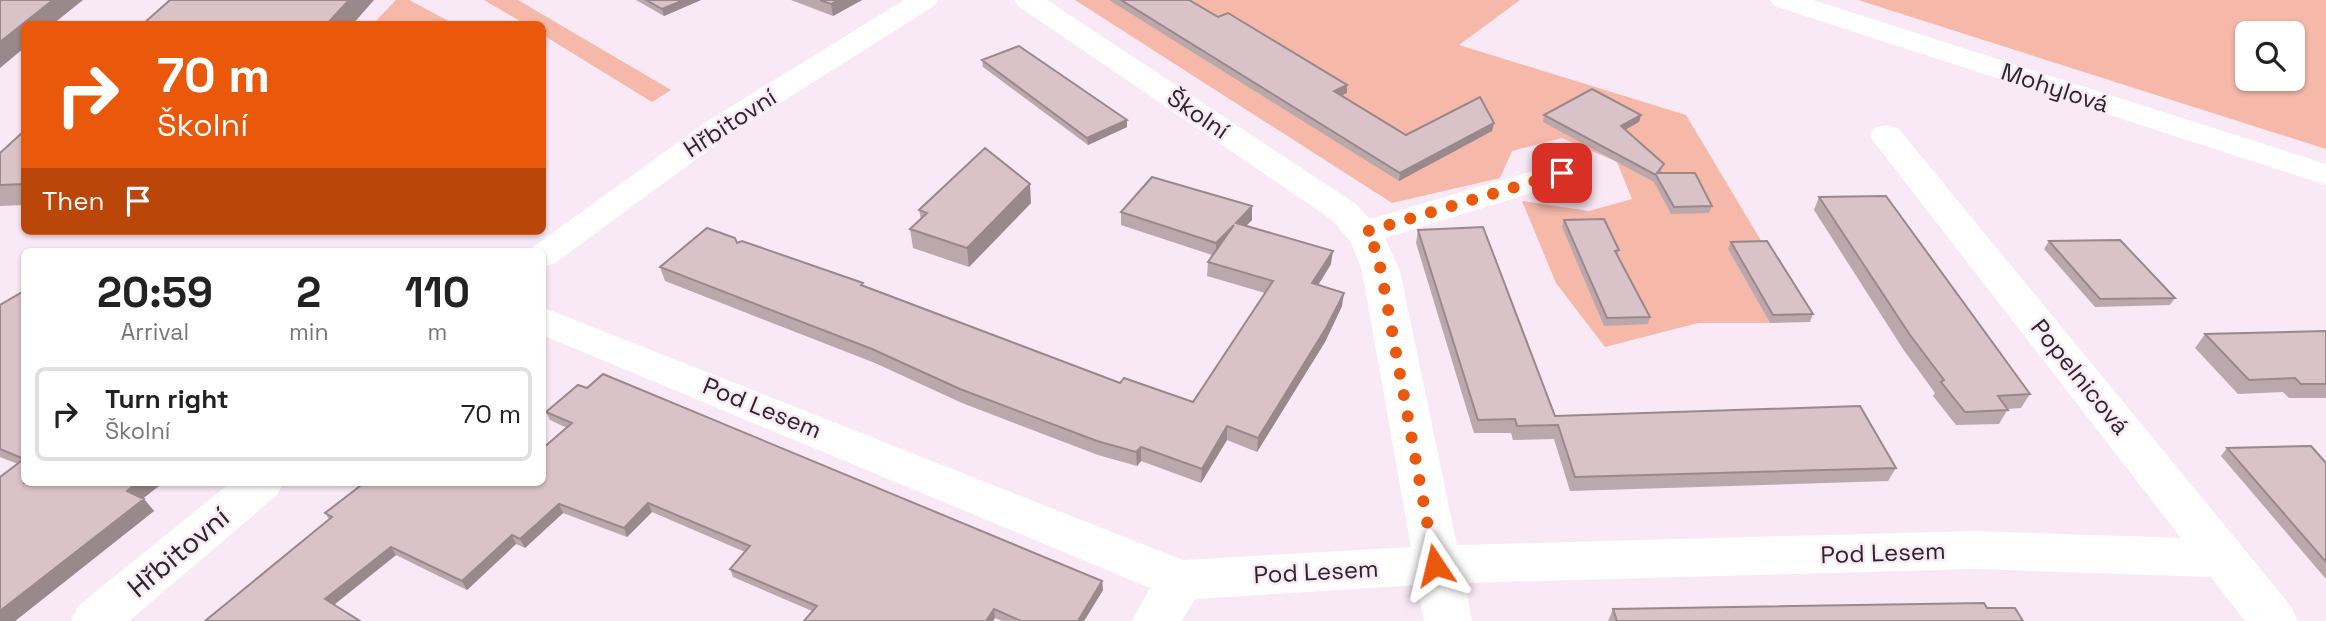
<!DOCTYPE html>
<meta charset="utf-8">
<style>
body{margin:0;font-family:"Space Grotesk",sans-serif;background:#f6f6f6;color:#222;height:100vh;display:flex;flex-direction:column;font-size:26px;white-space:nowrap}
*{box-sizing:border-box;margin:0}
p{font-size:23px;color:#767676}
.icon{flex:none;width:38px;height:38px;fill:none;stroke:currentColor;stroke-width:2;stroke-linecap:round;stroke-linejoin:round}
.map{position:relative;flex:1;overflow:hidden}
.side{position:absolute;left:21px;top:248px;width:525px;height:238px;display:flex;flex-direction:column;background:#fff;border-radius:10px;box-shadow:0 2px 5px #0004}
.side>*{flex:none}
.guide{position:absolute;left:21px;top:21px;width:525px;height:214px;border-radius:10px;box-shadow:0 2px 5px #0004;background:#ea580c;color:#fff;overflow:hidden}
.fabs{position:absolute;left:2235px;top:21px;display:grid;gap:14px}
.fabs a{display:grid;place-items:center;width:70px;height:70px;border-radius:10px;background:#fff;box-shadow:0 2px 5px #0004;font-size:35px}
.pin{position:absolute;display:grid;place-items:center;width:60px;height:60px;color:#fff;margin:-30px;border-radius:14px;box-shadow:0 4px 10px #0006}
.me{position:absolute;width:77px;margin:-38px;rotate:350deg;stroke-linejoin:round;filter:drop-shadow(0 0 5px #0008)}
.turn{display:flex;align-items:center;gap:24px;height:147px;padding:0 21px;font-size:32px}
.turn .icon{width:91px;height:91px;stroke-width:2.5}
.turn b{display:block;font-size:49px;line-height:60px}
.then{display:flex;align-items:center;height:66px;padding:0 21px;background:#0003;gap:14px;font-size:26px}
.eta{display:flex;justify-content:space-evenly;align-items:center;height:119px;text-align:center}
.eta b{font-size:42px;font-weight:800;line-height:49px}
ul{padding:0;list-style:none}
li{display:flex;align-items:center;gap:21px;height:94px;margin:0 14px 10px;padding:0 7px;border:4px solid #e0e0e0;border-radius:10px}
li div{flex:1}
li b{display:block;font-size:26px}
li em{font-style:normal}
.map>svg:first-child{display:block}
.green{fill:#f5b8a9;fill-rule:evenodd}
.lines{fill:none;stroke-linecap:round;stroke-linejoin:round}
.minor{fill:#fff;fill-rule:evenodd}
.wall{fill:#bba8ac}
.shaded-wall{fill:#99888c}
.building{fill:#dac3c8;stroke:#99888c;stroke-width:2}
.route{stroke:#ea580c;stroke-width:12;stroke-dasharray:0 21.6}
.labels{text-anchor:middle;stroke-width:5;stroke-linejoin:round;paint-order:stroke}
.street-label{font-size:24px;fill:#2c262b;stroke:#f9e8f5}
.near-street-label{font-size:28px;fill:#2c262b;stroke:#f9e8f5}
</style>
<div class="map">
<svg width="2326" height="621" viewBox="0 0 2326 621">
<rect width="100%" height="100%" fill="#f9e8f5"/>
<path class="green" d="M 396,0 L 409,0 L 454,24 L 373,24 Z
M 484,0 L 518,0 L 671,90 L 652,102 L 543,35 L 542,24 L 525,24 Z
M 1075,0 L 1520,0 L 1459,45 L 1686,115 L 1766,249 L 1729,250 L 1770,323 L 1698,323 L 1605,347 L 1556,283 L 1522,201 L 1589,211 L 1632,199 L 1617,162 L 1562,138 L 1512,151 L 1500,178 L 1392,203 Z
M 1858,0 L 2326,0 L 2326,149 ZM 2292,33 L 2292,79 L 2247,79 L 2247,33 Z"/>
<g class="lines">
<path class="minor" d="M 904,0 L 938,0 L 934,6 L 728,136 L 555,263 L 542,267 L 542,252 L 526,252 L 706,122 Z
M 1014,0 L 1047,0 L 1356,204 L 1370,219 L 1550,166 L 1562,163 L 1574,166 L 1579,173 L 1574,180 L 1385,238 L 1400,271 L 1457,545 L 1974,531 L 2181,538 L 1874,142 L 1870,135 L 1874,128 L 1886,125 L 1898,128 L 2291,606 L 2298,621 L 2245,621 L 2211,577 L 1974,569 L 1465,583 L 1472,621 L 1424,621 L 1417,585 L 1195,599 L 1182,621 L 1132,621 L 1150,588 L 542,335 L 542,307 L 1183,560 L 1411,547 L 1362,271 L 1351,242 L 1332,220 L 1018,6 Z
M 1770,0 L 1813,0 L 2326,164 L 2326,185 L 1774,6 Z
M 230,483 L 283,483 L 277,495 L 129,621 L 71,621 L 78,606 Z"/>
</g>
<path class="wall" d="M 636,0 L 701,0 L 664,16 Z
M 791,0 L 862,0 L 833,16 Z
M 1109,0 L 1189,0 L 1218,17 L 1347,85 L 1347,93 L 1341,96 L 1406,135 L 1492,131 L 1399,181 Z
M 982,60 L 1127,127 L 1088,145 L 983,67 Z
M 1544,115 L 1641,115 L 1639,122 L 1625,130 L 1662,171 L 1660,173 L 1712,206 L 1709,213 L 1671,214 L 1654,182 L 1543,122 Z
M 24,131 L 24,205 L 0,206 L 0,153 Z
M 1819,197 L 2030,394 L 2021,408 L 2008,409 L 1999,424 L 1956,425 L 1933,396 L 1935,393 L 1903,349 L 1814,210 Z
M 1031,203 L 969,267 L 913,248 L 910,229 L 921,219 L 919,210 Z
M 1121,212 L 1252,220 L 1246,226 L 1331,264 L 1318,285 L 1342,306 L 1325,342 L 1257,452 L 1227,440 L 1201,483 L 1141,461 L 1137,466 L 1098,455 L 962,403 L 875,363 L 665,281 L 660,267 L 737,243 L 863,286 L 1120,383 L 1193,402 L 1265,293 L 1207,276 L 1208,262 L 1212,255 L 1121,225 Z
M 1564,220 L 1619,250 L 1617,256 L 1650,317 L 1648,324 L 1604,326 L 1562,227 Z
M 1418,230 L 1555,416 L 1896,468 L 1888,481 L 1570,491 L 1554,439 L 1513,440 L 1511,433 L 1474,433 L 1416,243 Z
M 2049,241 L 2175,298 L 2170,305 L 2095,307 L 2044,249 Z
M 1731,242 L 1813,314 L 1810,322 L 1770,323 L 1728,249 Z
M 0,305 L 143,498 L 154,511 L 15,621 L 0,621 L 18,464 L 0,457 Z
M 2326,331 L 2326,398 L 2289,398 L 2283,392 L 2238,394 L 2195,348 L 2205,334 Z
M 546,412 L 1102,581 L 1103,590 L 1084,621 L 1002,621 L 995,618 L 993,621 L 804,621 L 812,611 L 733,577 L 730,569 L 745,552 L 652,512 L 627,537 L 563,513 L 525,548 L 516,544 L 467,590 L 396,555 L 334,605 L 205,621 L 329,519 L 325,513 L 542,483 L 567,428 L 550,420 Z
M 2227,448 L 2326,463 L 2326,579 L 2221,456 Z
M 1987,608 L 2023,621 L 1608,621 L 1613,609 Z"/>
<path class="shaded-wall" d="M 53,0 L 83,0 L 53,24 L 24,24 L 24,48 L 0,68 L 0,42 Z
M 349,0 L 374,0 L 353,24 L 327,24 Z
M 684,0 L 701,0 L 664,16 L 662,9 Z
M 838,0 L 862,0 L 833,16 L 831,4 Z
M 1347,85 L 1347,93 L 1333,99 L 1334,91 Z
M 1641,115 L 1639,122 L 1619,133 L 1621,126 Z
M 1127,120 L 1127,127 L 1088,145 L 1087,138 Z
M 1494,123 L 1492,131 L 1399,181 L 1400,173 Z
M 1030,184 L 1031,203 L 969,267 L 967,248 Z
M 1252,206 L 1252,220 L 1236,236 L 1236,223 Z
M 1234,225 L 1216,256 L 1216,243 Z
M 1333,251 L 1331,264 L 1311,297 L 1312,283 Z
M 1344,293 L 1342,306 L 1325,342 L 1257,452 L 1258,438 Z
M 1227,426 L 1227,440 L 1201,483 L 1202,469 Z
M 1141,447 L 1141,461 L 1137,466 L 1136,452 Z
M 137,483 L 163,483 L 137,503 L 127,491 Z
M 144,499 L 154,511 L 15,621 L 0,621 L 0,611 Z
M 648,503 L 652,512 L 627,537 L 624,528 Z
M 559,504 L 563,513 L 525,548 L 520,539 Z
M 512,535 L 516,544 L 467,590 L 462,581 Z
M 391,547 L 396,555 L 331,607 L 325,599 Z
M 1102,581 L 1103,590 L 1084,621 L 1078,621 Z
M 994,609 L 995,618 L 993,621 L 986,621 Z"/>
<path class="building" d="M 0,0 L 53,0 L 0,42 Z
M 170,0 L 349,0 L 327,24 L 143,24 Z
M 646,0 L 684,0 L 662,9 Z
M 820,0 L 838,0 L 831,4 Z
M 1121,0 L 1189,0 L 1218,17 L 1228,13 L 1347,85 L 1334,91 L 1406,135 L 1480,97 L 1494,123 L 1400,173 Z
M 1019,46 L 1127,120 L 1087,138 L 982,60 Z
M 1592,89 L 1641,115 L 1621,126 L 1664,164 L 1657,173 L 1695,173 L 1712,206 L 1674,207 L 1656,175 L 1544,115 Z
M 24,131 L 24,184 L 0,185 L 0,153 Z
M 985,148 L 1030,184 L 967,248 L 910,229 L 927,213 L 919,210 Z
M 1152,177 L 1252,206 L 1236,223 L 1333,251 L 1312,283 L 1344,293 L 1326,328 L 1258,438 L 1227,426 L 1202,469 L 1141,447 L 1136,452 L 1097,441 L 960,389 L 872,349 L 660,267 L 707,228 L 735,238 L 737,243 L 742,241 L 863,283 L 861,285 L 1120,383 L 1124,378 L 1193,402 L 1273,281 L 1208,262 L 1234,225 L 1216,243 L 1121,212 Z
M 1886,196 L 2030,394 L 1998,396 L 2008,410 L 1965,412 L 1941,382 L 1944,380 L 1910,335 L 1819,197 Z
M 1604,219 L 1619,250 L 1615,251 L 1650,317 L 1607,318 L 1564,220 Z
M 1483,227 L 1555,416 L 1860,406 L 1896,468 L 1575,477 L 1558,425 L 1517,426 L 1515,419 L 1478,420 L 1418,230 Z
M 2120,240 L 2175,298 L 2100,299 L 2049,241 Z
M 1767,241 L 1813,314 L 1773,315 L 1731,242 Z
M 24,291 L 24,459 L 0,449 L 0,305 Z
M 2326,331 L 2326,384 L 2301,384 L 2295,378 L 2249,380 L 2205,334 Z
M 603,374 L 1102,581 L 1078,621 L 1021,621 L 994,609 L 986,621 L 804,621 L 817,606 L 730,569 L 750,546 L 648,503 L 624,528 L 559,504 L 520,539 L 512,535 L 462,581 L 391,547 L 325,599 L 360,621 L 205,621 L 332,517 L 325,513 L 364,483 L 542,483 L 542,449 L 572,423 L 546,412 L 578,385 L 587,388 Z
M 2311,446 L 2326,463 L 2326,562 L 2227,448 Z
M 24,459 L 24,483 L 137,483 L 127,491 L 144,499 L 0,611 L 0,477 Z
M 1984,603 L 1987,608 L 2015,608 L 2023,621 L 1617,621 L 1613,609 Z"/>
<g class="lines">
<path class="route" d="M 1435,565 L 1381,271 L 1376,250 L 1365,232 L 1562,173"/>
</g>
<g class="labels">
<g class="street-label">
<text transform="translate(2055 88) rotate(18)" y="8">Mohylová</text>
<text transform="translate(1198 114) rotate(34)" y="8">Školní</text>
<text transform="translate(730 123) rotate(-33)" y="8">Hřbitovní</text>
<text transform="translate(2080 377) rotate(51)" y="8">Popelnicová</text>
<text transform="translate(762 408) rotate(22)" y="8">Pod Lesem</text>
<text transform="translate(1883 553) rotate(-2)" y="8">Pod Lesem</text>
<text transform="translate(1316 572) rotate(-3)" y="8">Pod Lesem</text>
</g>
<g class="near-street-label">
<text transform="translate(178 552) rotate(-40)" y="10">Hřbitovní</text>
</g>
</g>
</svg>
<div class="fabs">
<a><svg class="icon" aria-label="search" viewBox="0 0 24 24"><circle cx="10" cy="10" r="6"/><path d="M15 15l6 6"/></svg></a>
</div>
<div class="pin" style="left:1562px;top:173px;background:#d93025"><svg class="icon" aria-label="arrive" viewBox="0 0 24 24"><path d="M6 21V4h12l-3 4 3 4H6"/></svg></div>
<svg class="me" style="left:1435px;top:565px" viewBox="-20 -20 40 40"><path d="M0-17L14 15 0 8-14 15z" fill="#ea580c" stroke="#fff" stroke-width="4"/></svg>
<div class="guide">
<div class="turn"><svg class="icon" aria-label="right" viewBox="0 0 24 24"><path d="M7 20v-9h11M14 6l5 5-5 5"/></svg><div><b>70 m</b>Školní</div></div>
<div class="then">Then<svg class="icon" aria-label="arrive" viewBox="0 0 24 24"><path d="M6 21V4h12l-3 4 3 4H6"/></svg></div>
</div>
<section class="side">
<div class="eta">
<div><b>20:59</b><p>Arrival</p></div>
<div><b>2</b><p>min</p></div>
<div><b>110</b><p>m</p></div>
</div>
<ul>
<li><svg class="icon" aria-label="right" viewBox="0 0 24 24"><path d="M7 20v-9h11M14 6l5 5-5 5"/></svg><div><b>Turn right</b><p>Školní</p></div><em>70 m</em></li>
</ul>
</section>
</div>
